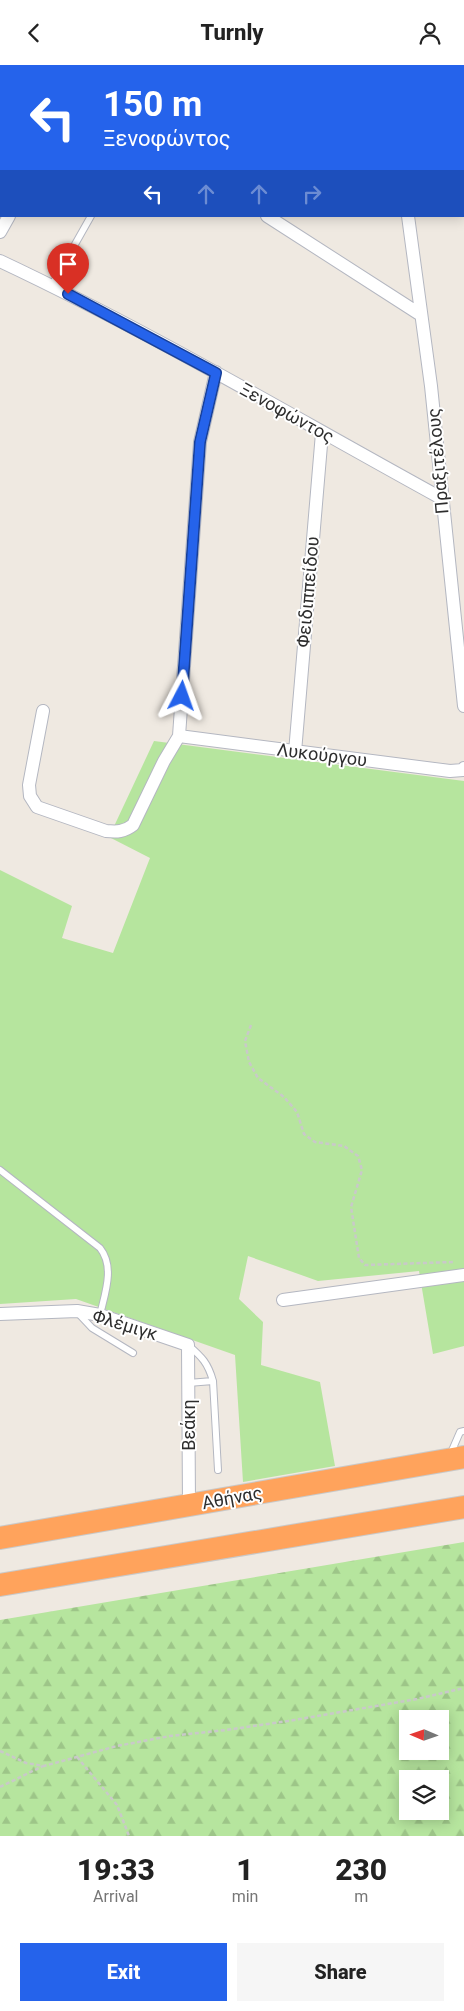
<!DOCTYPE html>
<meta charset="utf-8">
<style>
body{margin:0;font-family:Roboto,sans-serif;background:#f6f6f6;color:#222;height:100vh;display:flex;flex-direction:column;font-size:19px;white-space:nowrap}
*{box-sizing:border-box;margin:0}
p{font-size:16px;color:#767676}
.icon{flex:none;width:28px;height:28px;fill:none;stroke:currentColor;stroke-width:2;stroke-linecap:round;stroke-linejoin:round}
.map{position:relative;height:1771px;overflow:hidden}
.side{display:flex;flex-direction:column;background:#fff;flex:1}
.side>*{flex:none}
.hud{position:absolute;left:0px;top:0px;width:465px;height:152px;box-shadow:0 2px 12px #0003;background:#2563eb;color:#fff;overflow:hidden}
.needle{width:32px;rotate:272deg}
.fabs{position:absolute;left:399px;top:1645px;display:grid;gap:10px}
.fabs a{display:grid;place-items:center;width:50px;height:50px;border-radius:0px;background:#fff;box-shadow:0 2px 12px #0003;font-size:25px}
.pin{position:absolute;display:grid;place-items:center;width:42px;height:42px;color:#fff;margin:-51px -21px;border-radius:50% 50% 50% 0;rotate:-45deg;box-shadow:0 0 5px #0007}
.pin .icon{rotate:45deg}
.me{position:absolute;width:55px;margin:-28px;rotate:4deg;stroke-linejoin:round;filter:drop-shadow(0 0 4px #0008)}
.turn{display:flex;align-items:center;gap:18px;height:105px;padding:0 20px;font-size:22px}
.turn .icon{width:65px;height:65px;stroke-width:2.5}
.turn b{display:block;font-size:35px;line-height:42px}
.lanes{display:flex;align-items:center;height:48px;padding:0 20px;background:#0003;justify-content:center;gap:25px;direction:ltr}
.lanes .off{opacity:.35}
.eta{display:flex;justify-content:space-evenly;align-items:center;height:85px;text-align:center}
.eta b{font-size:30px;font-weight:800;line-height:35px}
.button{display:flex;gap:10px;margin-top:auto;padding:10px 20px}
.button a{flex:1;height:58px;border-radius:0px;background:#2563eb;color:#fff;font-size:20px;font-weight:800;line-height:58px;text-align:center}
.button a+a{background:#f6f6f6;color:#222}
header{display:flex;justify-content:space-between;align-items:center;height:65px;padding:0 20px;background:#fff;font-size:22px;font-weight:800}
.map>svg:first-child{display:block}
.grass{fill:#b6e59e}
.forest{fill:url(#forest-firs);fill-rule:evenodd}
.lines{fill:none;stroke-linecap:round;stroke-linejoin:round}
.lane-casing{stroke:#b4b7c1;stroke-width:8}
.street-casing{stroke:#b4b7c1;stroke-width:14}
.highway-casing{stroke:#c9c9c9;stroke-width:24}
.path{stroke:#c9c9c9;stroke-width:2.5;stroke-dasharray:4 2.5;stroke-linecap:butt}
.lane{stroke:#fff;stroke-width:6}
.street{stroke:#fff;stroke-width:12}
.highway{stroke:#ffa35c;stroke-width:22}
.route-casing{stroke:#184099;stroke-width:12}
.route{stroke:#2563eb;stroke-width:9}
.labels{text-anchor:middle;stroke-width:4;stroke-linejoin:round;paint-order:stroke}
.street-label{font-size:18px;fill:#2e2e2e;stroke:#fff}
</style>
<header><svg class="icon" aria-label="back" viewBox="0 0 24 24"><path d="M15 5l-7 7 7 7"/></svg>Turnly<svg class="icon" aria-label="person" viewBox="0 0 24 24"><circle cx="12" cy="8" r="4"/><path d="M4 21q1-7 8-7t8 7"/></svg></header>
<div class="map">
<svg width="464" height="1771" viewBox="0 0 464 1771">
<defs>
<pattern id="forest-firs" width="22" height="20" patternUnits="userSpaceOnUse" patternTransform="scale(1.25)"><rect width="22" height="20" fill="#b6e59e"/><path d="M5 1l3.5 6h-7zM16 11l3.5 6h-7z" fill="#9dc588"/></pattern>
</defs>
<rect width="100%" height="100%" fill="#efe9e1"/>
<path class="grass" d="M 154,676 L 464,716 L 464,1281 L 433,1289 L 419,1206 L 318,1216 L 248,1191 L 239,1234 L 263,1257 L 261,1300 L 320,1317 L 335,1401 L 243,1417 L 235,1290 L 76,1234 L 0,1239 L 0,805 L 72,841 L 62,873 L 113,888 L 150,793 L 109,772 Z"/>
<path class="forest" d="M 464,1477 L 464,1771 L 0,1771 L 0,1555 ZM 408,1654 L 440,1654 L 440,1686 L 408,1686 ZM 408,1714 L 440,1714 L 440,1746 L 408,1746 Z"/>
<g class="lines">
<defs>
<path id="lane" d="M 52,220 L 91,151
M 0,1105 L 100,1183 C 115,1202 105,1228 100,1250
M 77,1247 L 92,1263 L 133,1288
M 188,1280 C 202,1292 208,1298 213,1316
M 188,1318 L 213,1316 L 218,1405
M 450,1390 L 460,1367 L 464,1366"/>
<path id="street" d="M 183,0 L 185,1
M 93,1 L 94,0
M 266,1 L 267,0
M 267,151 L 421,250
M 408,151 L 431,321 L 464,641
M 0,167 L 9,151
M 0,196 C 151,267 295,353 441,433
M 43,646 L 29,720 L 30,731 L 37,742 L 106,766 C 117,767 124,767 133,760 L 164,696 L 179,671 L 200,377 L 216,307
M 179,671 L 450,706 L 463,705 L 464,703
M 295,687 L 322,368
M 283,1235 L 464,1210
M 0,1249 L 77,1246 L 100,1250 L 188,1280 L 189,1440"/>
<path id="highway" d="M 0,1473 L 464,1392
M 0,1520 L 464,1442"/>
</defs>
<use href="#lane" class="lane-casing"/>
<use href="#street" class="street-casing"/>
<use href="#highway" class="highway-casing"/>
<path class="path" d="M 251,960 L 245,976 L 249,997 L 258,1013 L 284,1032 L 297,1047 L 304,1069 L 315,1077 L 344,1081 L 358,1091 L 362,1105 L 351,1142 L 359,1193 L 365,1200 L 453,1197
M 0,1686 L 26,1698 L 44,1701 L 117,1681 L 170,1671 L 226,1665 L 288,1656 L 417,1634 L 464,1623
M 77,1692 L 117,1740 L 129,1771
M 0,1722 L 43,1701"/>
<use href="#lane" class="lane"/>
<use href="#street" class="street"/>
<use href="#highway" class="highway"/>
</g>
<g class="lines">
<defs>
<path id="route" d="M 68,229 L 216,308 L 200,377 L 182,631"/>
</defs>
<use href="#route" class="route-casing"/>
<use href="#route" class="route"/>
</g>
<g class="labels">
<g class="street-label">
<text transform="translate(287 348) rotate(29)" y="6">Ξενοφώντος</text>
<text transform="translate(438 396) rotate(-95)" y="6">Πραξιτέλους</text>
<text transform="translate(308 527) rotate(-85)" y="6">Φειδιππείδου</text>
<text transform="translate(322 690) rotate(7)" y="6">Λυκούργου</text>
<text transform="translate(125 1260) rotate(17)" y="6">Φλέμιγκ</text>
<text transform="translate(189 1360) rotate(-90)" y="6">Βεάκη</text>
<text transform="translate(232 1433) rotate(-10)" y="6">Αθήνας</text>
</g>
</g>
</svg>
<div class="fabs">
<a><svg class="needle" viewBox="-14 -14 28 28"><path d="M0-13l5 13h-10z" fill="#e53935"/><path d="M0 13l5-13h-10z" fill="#767676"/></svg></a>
<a><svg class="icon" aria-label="layers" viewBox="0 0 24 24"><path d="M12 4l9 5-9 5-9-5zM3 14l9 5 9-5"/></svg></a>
</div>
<div class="pin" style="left:68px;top:229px;background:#d93025"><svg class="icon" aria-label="arrive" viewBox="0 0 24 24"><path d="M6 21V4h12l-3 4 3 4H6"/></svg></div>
<svg class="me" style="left:182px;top:631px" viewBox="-20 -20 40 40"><path d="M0-17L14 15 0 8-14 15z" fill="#2563eb" stroke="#fff" stroke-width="4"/></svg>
<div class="hud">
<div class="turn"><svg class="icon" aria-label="left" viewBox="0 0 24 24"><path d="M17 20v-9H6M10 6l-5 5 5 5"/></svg><div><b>150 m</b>Ξενοφώντος</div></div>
<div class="lanes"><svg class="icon" aria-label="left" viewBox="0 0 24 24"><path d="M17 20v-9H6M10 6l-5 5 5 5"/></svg><svg class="icon off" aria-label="ahead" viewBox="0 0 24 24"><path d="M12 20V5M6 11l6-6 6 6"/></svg><svg class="icon off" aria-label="ahead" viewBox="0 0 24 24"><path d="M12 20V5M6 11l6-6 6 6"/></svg><svg class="icon off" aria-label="right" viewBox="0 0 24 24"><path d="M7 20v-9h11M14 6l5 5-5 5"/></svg></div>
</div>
</div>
<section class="side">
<div class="eta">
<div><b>19:33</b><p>Arrival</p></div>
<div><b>1</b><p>min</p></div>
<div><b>230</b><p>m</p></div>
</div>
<div class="button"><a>Exit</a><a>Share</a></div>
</section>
